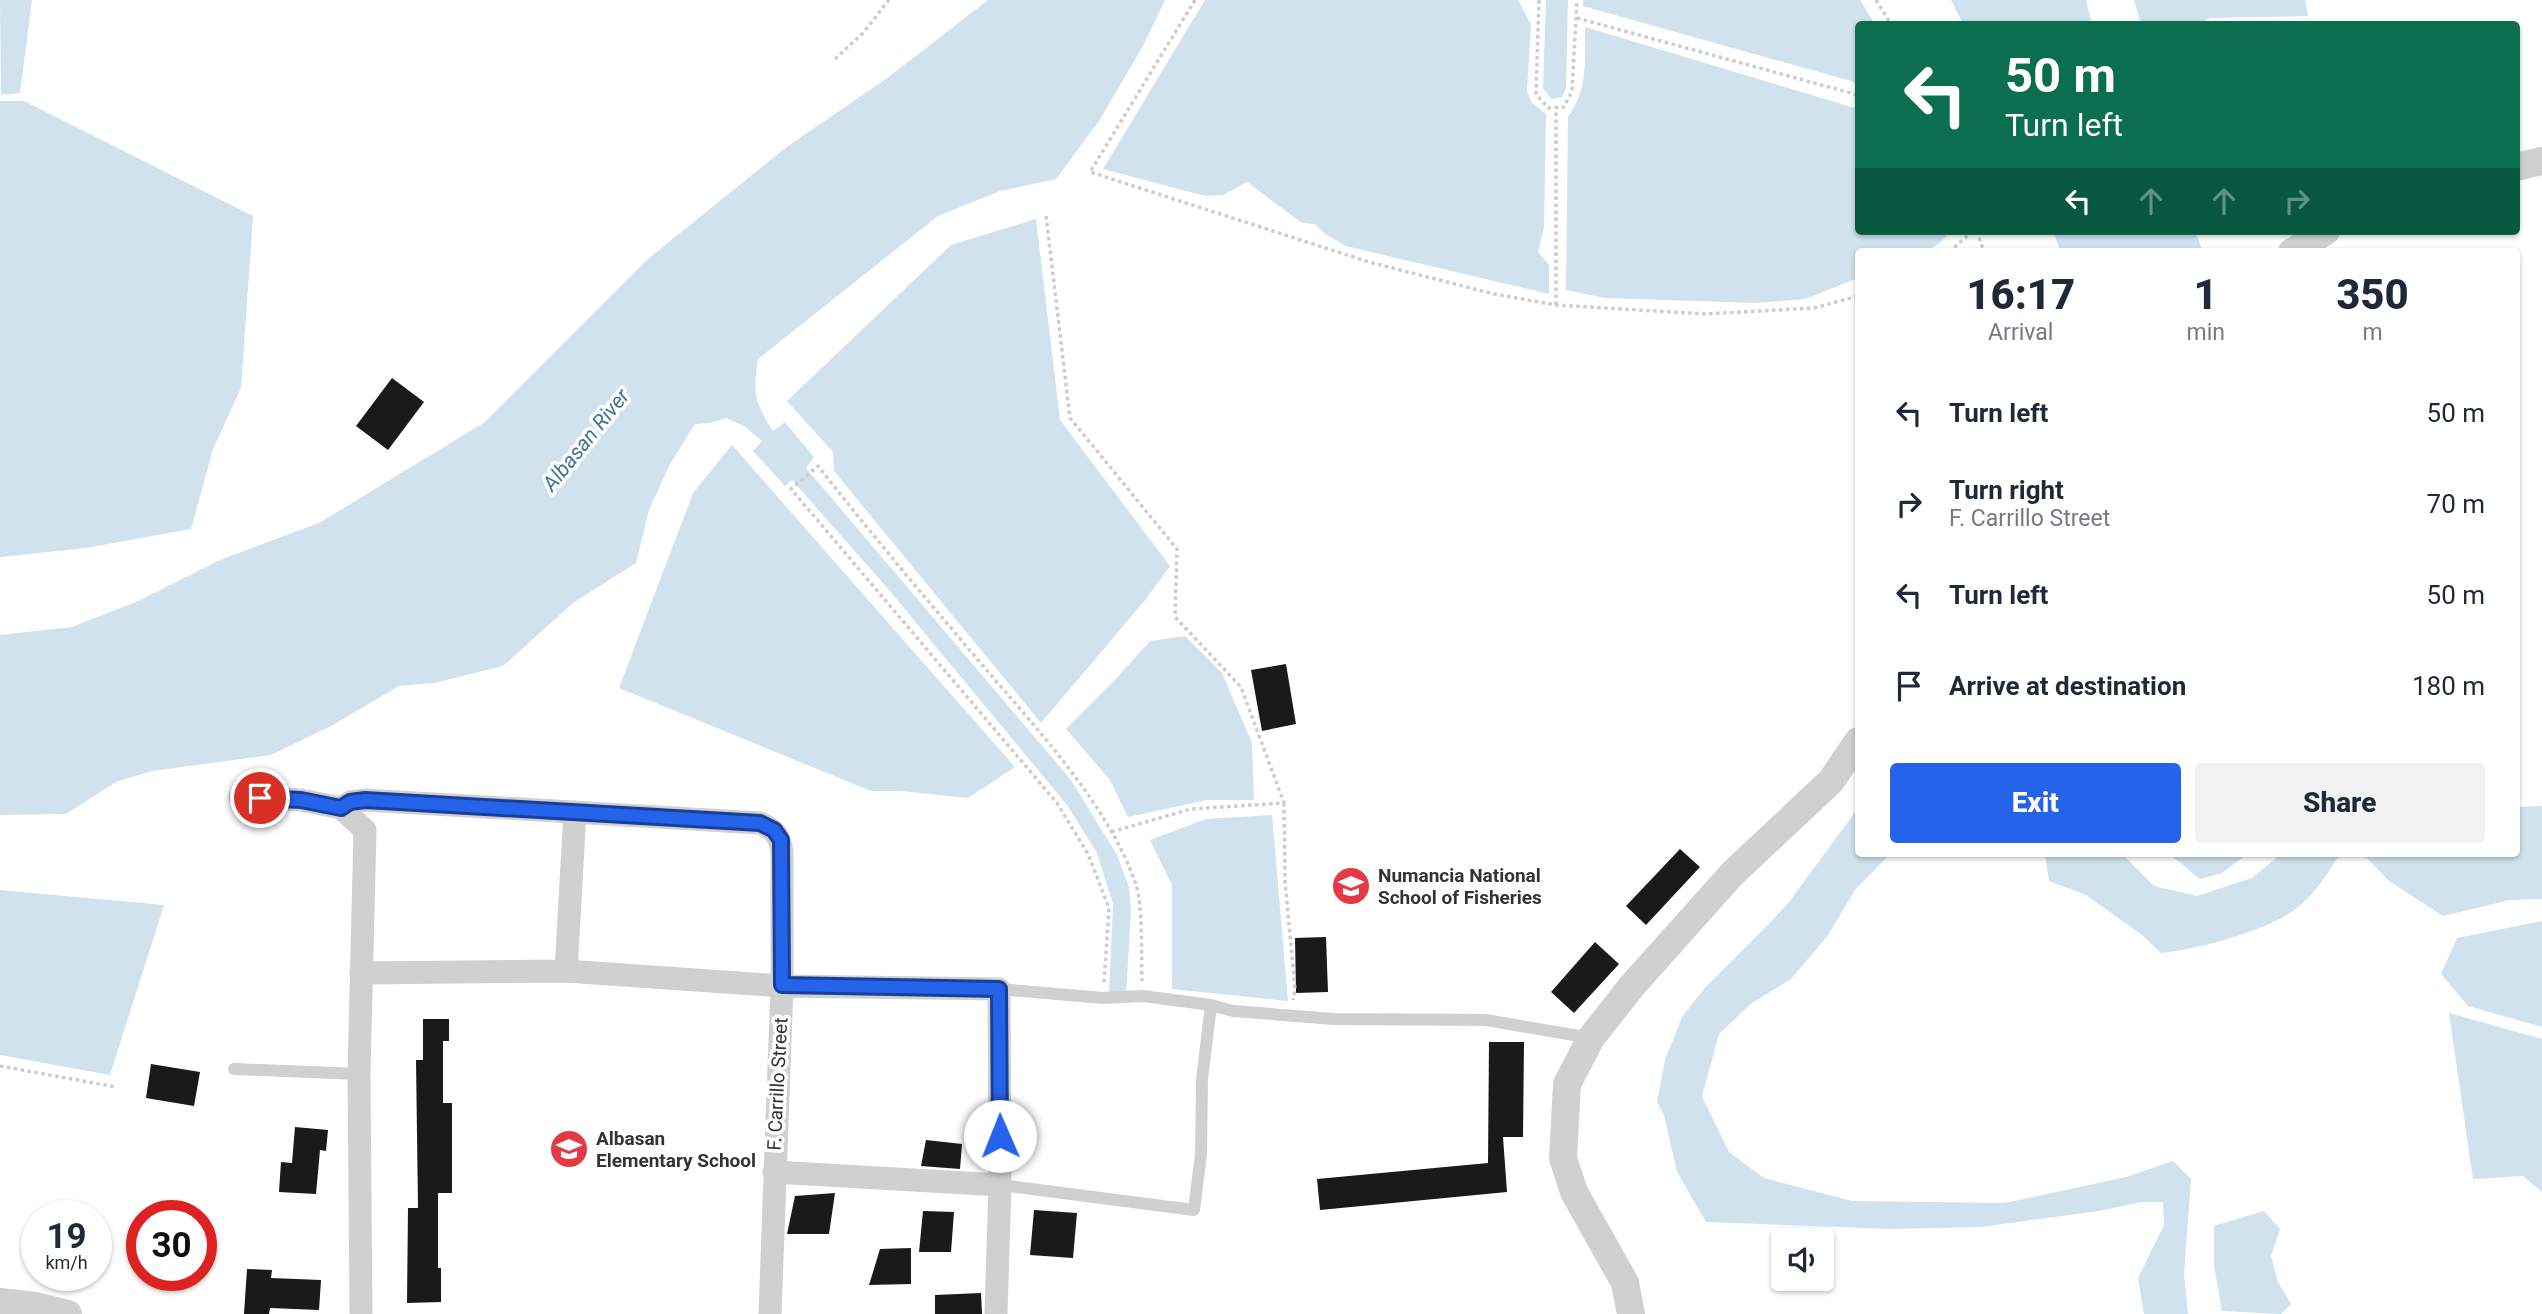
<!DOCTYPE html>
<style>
body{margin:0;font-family:Roboto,sans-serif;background:#f2f2f3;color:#1f2937;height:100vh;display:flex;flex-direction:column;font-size:26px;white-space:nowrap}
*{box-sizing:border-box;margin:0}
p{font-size:23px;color:#747a83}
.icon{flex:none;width:38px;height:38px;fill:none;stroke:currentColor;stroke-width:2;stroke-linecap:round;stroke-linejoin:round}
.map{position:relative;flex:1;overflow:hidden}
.side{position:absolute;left:1855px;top:248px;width:665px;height:609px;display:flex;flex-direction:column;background:#fff;border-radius:7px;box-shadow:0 2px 5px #0004}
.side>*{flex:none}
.guide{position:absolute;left:1855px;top:21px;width:665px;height:214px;border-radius:7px;box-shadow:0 2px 5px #0004;background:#0b6e4f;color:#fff;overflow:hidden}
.controls{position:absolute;left:1771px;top:1228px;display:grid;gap:14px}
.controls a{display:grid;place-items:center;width:63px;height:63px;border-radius:7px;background:#fff;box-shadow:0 2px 5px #0004;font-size:35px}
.speed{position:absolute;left:21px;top:1200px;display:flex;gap:14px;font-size:35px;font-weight:700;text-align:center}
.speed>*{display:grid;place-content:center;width:91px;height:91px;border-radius:50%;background:#fff;box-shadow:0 2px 5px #0004;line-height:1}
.speed small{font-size:18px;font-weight:400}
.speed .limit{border:10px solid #d22;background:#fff;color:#111}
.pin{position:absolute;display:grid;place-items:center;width:60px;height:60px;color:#fff;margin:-30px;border:4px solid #fff;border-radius:50%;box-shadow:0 2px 7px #0007}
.me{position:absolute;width:77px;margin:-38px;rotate:359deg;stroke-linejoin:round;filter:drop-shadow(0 0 5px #0008)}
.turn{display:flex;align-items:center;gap:24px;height:147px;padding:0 35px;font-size:32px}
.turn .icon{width:91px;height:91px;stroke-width:2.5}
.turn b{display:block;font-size:49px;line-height:60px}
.lanes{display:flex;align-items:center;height:66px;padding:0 35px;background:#0003;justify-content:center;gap:35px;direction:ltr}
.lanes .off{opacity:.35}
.eta{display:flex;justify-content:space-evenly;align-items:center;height:119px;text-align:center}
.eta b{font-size:42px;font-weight:800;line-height:49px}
.action{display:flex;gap:14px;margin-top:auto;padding:14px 35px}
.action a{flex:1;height:80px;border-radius:7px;background:#2563eb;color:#fff;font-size:28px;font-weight:800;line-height:80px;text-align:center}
.action a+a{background:#f2f2f3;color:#1f2937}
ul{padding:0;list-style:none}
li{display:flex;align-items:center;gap:21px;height:91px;padding:0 35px}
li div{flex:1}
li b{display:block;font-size:26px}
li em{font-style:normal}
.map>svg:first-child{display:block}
.water{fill:#cfe2ee}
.building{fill:#1a1a1a}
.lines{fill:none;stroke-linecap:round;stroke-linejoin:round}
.path{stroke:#cdcdcd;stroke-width:3.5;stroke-dasharray:3.5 3.5;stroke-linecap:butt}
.service{stroke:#d0d0d0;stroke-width:12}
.minor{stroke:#d0d0d0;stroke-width:23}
.tertiary{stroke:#d0d0d0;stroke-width:28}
.route-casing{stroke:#184099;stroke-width:18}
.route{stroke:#2563eb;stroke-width:12}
.labels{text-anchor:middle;stroke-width:7;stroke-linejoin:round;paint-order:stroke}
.poi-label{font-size:19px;font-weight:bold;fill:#333;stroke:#fff;text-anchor:start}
.street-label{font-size:19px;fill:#333;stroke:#fff}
.water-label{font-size:21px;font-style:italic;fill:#3f7597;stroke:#fff}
</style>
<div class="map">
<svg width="2542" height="1314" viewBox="0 0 2542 1314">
<rect width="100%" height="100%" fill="#fff"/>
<path class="water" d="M 0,0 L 32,0 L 20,93 L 1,95 Z
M 988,0 L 1165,0 L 1143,46 L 1099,121 L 1056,179 L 1000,191 L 938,216 L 758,359 C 753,394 754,401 773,431 L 785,422 L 814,457 L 806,468 L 1071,780 L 1117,855 L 1129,887 L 1131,909 L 1126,997 L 1109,994 L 1113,904 L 1097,853 L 1067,805 L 889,590 L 792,480 L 785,486 L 753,451 L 762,441 L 744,426 L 726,418 L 710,423 L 695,424 L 670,464 L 649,510 L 636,563 L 573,603 L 503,666 L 434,683 L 399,686 L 333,725 L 271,755 L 152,771 L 116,782 L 66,814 L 0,815 L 0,635 L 72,627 L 136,602 L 220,560 L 319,523 L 485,422 L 648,259 L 788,146 L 886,79 Z
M 1205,0 L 1518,0 L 1531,24 L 1527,91 L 1532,103 L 1546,114 L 1544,227 L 1538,252 L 1549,265 L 1549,294 L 1346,246 L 1325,234 L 1315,224 L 1302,223 L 1247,182 L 1223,195 L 1205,196 L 1103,169 Z
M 1546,0 L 1568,0 L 1566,88 L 1562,97 L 1551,99 L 1543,88 Z
M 1583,0 L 1860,0 L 1875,24 L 1858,24 L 1858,83 L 1583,6 Z
M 1951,0 L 2086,0 L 2092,24 L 1963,24 Z
M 2134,0 L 2305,0 L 2308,16 L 2210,18 L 2198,24 L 2141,24 Z
M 1585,27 L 1858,109 L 1858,231 L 1949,231 C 1934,262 1887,252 1858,252 L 1858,278 L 1805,299 L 1756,303 L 1605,298 L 1566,290 L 1568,117 C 1588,90 1585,59 1585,27 Z
M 0,101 L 24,101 L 253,216 L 241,388 L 213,449 L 191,529 L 86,548 L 0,557 Z
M 1036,219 L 1060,420 L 1170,566 L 1146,599 L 1041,723 L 834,471 L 833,452 L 787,401 L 951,245 Z
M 2054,231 L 2195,231 L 2203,252 L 2060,252 Z
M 732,445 L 1015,767 L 968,798 L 901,791 L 871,791 L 619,688 L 693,493 Z
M 1185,636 L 1222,673 L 1252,743 L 1254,800 L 1207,800 L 1128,817 L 1110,780 L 1066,729 L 1116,679 L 1150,641 Z
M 2542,806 L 2542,899 L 2510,900 L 2443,916 L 2389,881 L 2363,854 L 2516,854 L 2517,807 Z
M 1858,808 L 1858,854 L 1890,854 L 1855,890 L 1829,934 L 1791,979 L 1752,1003 L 1719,1034 L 1702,1096 L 1729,1152 L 1764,1178 L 1852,1201 L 2005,1203 L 2126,1177 L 2173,1161 L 2191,1179 L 2184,1275 L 2188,1314 L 2144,1314 L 2138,1278 L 2164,1225 L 2163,1202 L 2141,1202 L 2099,1211 L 1981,1227 L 1889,1229 L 1706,1222 L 1677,1172 L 1664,1115 L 1657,1102 L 1665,1060 L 1682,1017 L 1704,989 L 1764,929 L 1789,902 Z
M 1272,815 L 1288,1001 L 1172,989 L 1172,885 L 1150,840 L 1206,819 Z
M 2045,854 L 2122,854 L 2154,886 L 2197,896 L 2252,878 L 2281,854 L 2343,854 L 2337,859 C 2328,872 2319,887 2308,898 C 2280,929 2202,948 2161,953 L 2142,935 L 2086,895 L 2049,881 Z
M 2169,854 L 2247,854 L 2222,873 L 2200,879 Z
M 0,890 L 164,905 L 110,1075 L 0,1055 Z
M 2542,921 L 2542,1027 L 2468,1006 L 2441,974 L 2457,938 Z
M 2449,1013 L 2542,1039 L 2542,1192 L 2523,1176 L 2473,1179 Z
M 2264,1211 L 2280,1229 L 2271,1256 L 2278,1282 L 2291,1304 L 2281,1314 L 2222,1311 L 2214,1266 L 2214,1226 Z"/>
<path class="building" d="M 392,378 L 424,402 L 388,450 L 356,426 Z
M 1286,664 L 1296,724 L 1262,731 L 1251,670 Z
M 1680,849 L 1700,867 L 1646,925 L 1626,906 Z
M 1326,937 L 1328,992 L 1296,993 L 1295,938 Z
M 1595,942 L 1619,964 L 1574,1013 L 1551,992 Z
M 423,1019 L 449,1019 L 449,1041 L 443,1041 L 443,1103 L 452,1103 L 452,1193 L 438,1193 L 438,1268 L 441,1268 L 441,1302 L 407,1303 L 408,1208 L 418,1208 L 416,1060 L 423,1060 Z
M 1489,1042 L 1524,1042 L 1523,1137 L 1503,1137 L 1507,1192 L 1320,1210 L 1317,1179 L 1488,1163 Z
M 151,1064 L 200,1072 L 194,1106 L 146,1098 Z
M 295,1127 L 328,1130 L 326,1151 L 320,1150 L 316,1194 L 279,1192 L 281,1162 L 292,1163 Z
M 926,1140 L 962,1144 L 960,1169 L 921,1166 Z
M 835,1193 L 829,1234 L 787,1234 L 795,1196 Z
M 1034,1210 L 1077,1213 L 1073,1258 L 1030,1255 Z
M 923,1211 L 954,1212 L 951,1252 L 919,1252 Z
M 911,1248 L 911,1284 L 869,1285 L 880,1249 Z
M 247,1269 L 272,1270 L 271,1278 L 321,1280 L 319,1310 L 270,1308 L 269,1314 L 244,1314 Z
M 981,1293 L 982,1314 L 935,1314 L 935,1295 Z"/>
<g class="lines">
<path class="path" d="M 1195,0 L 1090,172 L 1369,262 L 1494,294 L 1556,305 L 1705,314 L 1814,308 L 1858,296
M 1539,0 L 1536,94 L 1548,108 L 1564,107 L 1572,91 L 1577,0
M 1876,0 L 1891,24
M 1577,18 L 1858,95
M 835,59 L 863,33 L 889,0
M 1046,216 L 1070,418 L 1177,549 L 1175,617 L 1241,687 L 1284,803 L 1191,809 L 1111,832
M 1977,231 L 1984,252
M 1949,252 L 1973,231
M 1556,305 L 1556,108
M 1284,803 L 1285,881 L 1295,990 L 1293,1000
M 1104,982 L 1109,908 L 1088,854 L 1057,803 L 791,489 L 818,466 C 872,535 928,601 984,667 C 1037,729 1110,807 1136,885 C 1143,905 1141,957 1142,981
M 0,1066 L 116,1087"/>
<path class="service" d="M 999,989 L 1103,998 L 1143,996 L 1211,1005 L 1233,1011 L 1334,1019 L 1486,1020 L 1591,1038
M 234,1069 L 359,1074
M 1000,1185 L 1194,1210 L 1201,1154 L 1202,1079 L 1211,1005"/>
<path class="minor" d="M 240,797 L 301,800 L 341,808
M 566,971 L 575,812
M 361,973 L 566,971 L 782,986 L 999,989 L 1000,1185 L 996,1314
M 774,1172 L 1000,1185
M 361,1314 L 359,1074 L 365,830 L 341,808 L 350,802 L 365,800 L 760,823 C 775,830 780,836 782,852 L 782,986 L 770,1314"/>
<path class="tertiary" d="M 2516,167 L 2542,161
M 2292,252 L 2326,231
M 0,1302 L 36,1306 L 68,1314
M 1631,1314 L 1625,1283 L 1574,1192 L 1563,1158 L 1567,1084 L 1591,1038 L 1631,987 L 1732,874 L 1831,781 L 1858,741"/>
</g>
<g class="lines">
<defs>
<path id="route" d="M 260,798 L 301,800 L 341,808 L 350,802 L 365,800 L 760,823 L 774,830 L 781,840 L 782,985 L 999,989 L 1000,1136"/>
</defs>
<use href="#route" class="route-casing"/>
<use href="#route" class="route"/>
</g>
<defs>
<symbol id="school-disc" viewBox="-11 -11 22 22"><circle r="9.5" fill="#e63946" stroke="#fff"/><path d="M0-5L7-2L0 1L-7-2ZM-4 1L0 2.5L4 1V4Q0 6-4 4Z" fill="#fff"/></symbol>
</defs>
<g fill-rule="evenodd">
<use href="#school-disc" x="1329" y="864" width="44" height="44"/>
<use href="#school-disc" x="547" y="1127" width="44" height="44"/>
</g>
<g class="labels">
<g class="poi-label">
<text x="1378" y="882">Numancia National<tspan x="1378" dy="22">School of Fisheries</tspan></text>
<text x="596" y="1145">Albasan<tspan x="596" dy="22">Elementary School</tspan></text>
</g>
<g class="street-label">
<text transform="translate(777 1084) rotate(-87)" y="7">F. Carrillo Street</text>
</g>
<g class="water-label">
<text transform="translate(586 440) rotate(-51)" y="7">Albasan River</text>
</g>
</g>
</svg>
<div class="controls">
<a><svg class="icon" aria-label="sound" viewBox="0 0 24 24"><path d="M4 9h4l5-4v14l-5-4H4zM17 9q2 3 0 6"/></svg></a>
</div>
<div class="speed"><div>19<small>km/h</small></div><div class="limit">30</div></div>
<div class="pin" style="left:260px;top:798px;background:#d93025"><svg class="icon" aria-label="arrive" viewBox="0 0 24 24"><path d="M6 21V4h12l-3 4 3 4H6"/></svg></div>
<svg class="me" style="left:1000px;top:1136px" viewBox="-20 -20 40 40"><circle r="19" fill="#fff"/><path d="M0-13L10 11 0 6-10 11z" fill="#2563eb"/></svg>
<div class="guide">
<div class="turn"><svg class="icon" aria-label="left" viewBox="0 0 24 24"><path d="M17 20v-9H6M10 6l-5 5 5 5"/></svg><div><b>50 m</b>Turn left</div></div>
<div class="lanes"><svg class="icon" aria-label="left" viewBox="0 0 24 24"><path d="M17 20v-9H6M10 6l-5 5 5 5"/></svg><svg class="icon off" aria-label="ahead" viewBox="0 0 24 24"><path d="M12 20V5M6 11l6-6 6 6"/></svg><svg class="icon off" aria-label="ahead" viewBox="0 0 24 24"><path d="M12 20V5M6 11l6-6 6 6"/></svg><svg class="icon off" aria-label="right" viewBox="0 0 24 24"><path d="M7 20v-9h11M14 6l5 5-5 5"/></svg></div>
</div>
<section class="side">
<div class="eta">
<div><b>16:17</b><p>Arrival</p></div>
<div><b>1</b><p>min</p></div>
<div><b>350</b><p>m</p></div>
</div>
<ul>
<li><svg class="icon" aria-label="left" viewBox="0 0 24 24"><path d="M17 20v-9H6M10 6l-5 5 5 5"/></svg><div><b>Turn left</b></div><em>50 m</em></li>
<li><svg class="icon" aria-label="right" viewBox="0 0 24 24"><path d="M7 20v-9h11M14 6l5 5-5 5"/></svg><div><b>Turn right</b><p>F. Carrillo Street</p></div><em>70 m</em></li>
<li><svg class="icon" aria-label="left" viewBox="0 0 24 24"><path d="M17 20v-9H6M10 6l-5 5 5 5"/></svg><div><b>Turn left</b></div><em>50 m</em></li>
<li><svg class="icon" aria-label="arrive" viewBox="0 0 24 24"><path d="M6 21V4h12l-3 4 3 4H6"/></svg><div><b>Arrive at destination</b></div><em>180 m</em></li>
</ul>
<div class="action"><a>Exit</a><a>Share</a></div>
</section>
</div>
